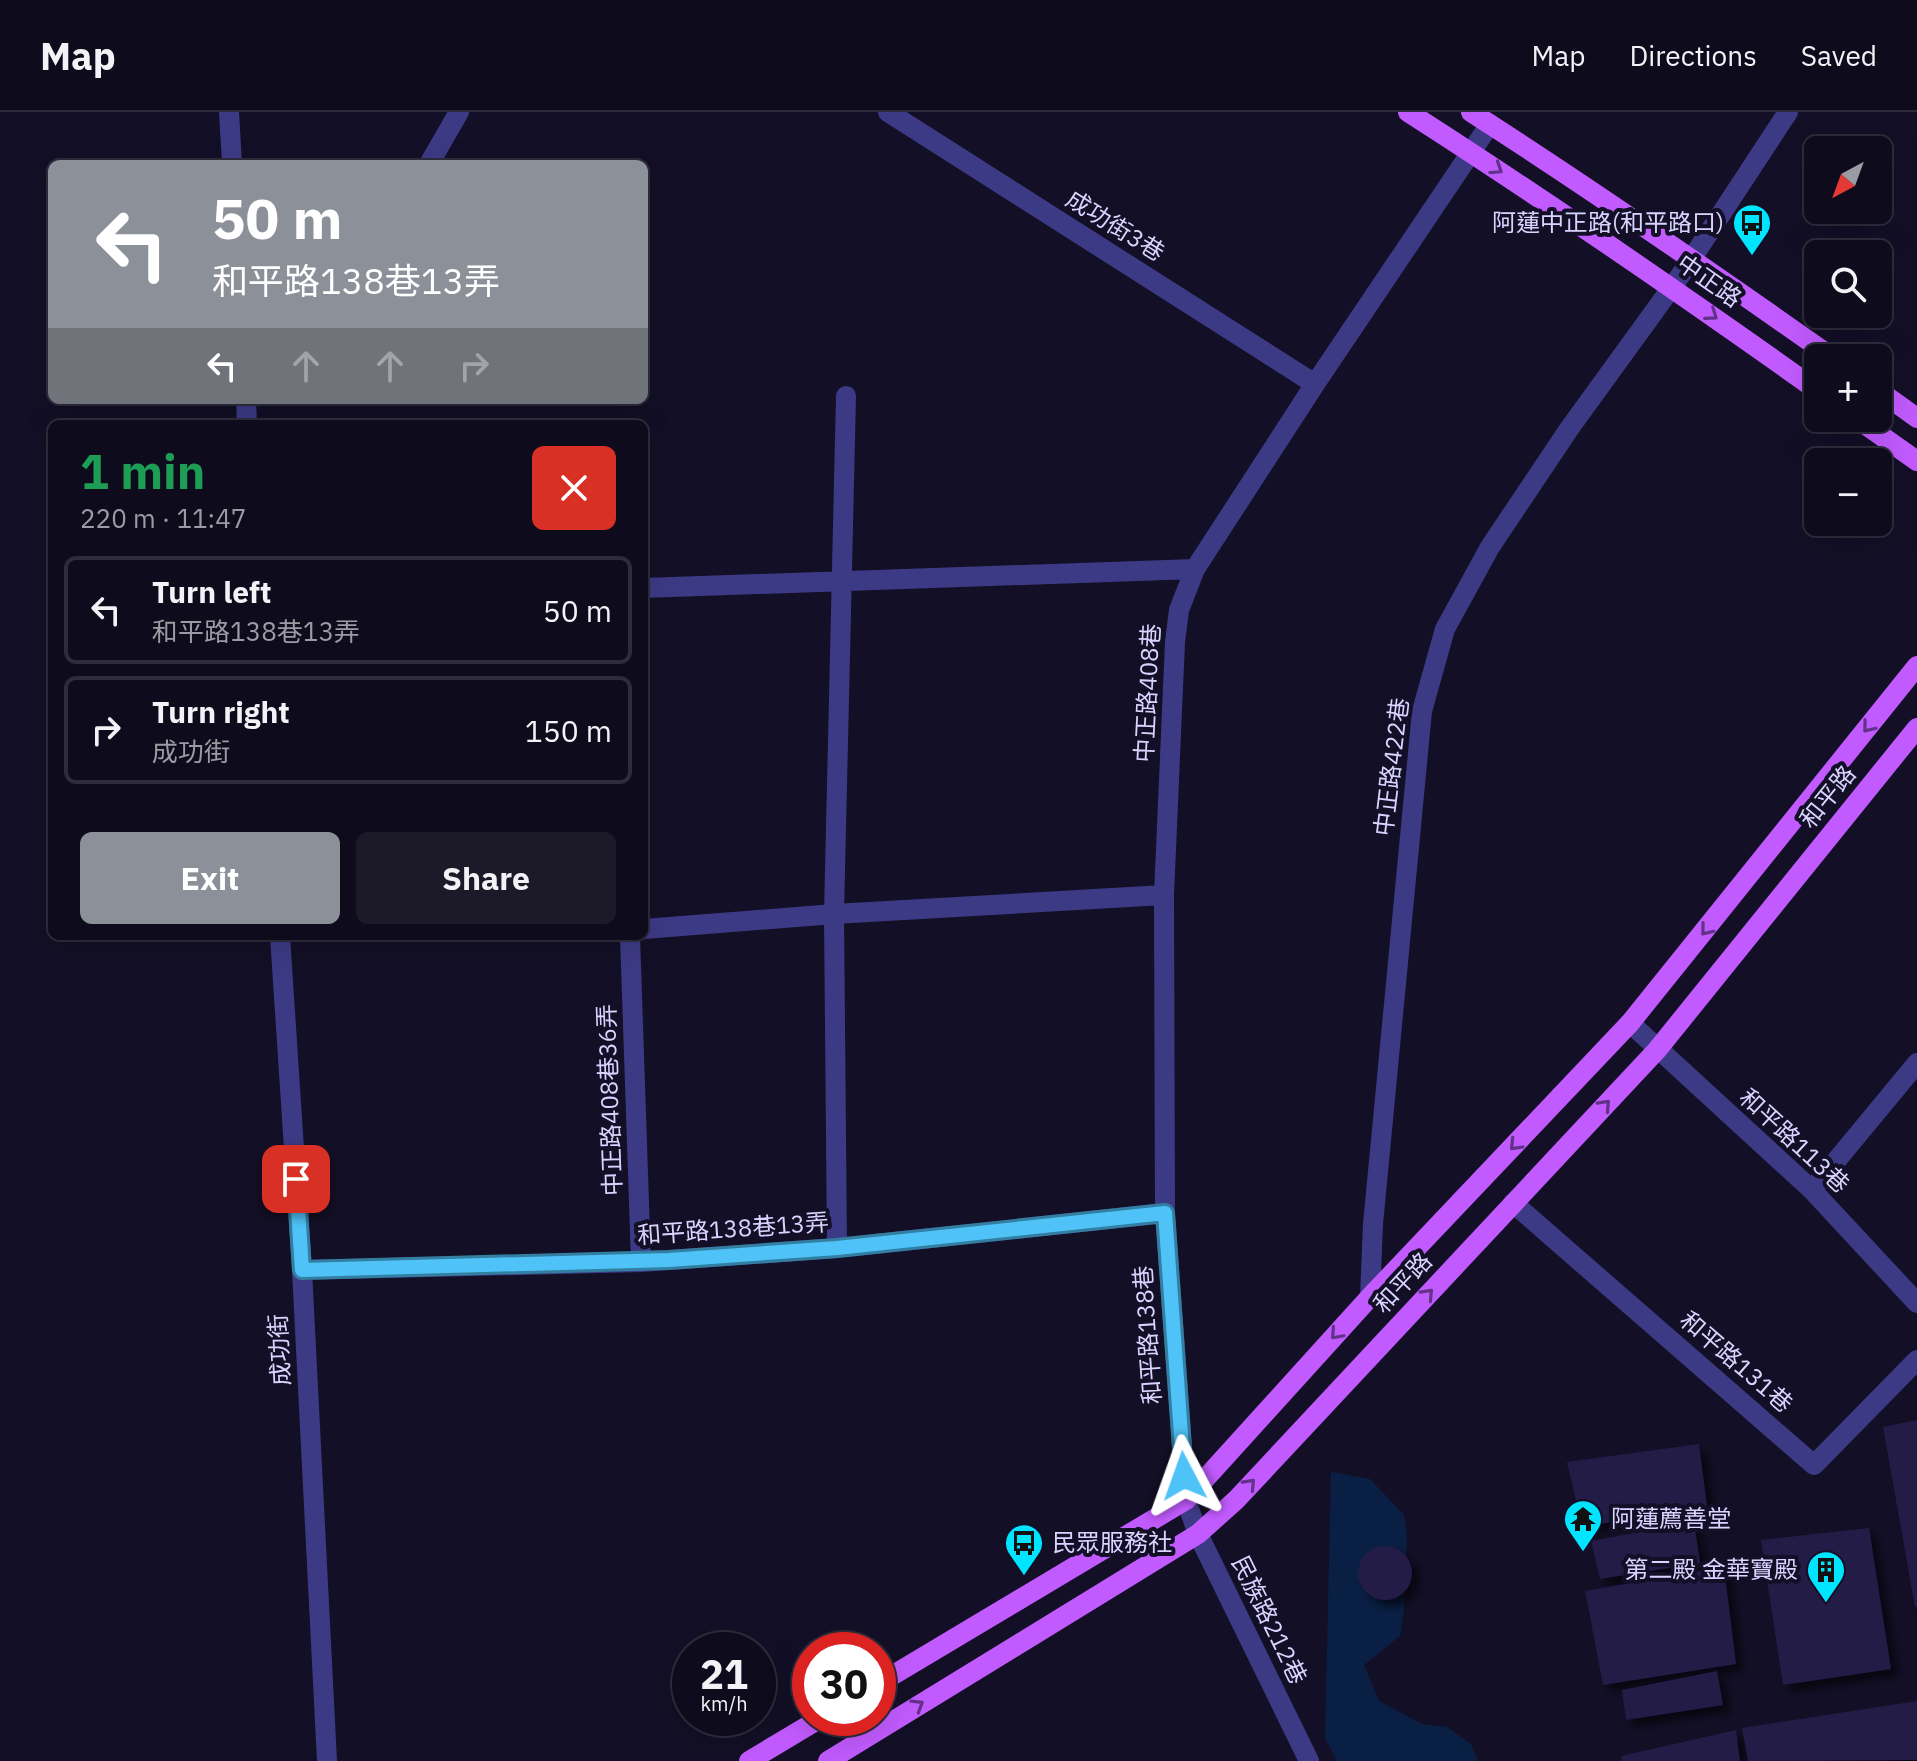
<!DOCTYPE html>
<meta charset="utf-8">
<style>
body{margin:0;font-family:"IBM Plex Sans","Noto Sans TC",sans-serif;background:#1c1929;color:#f1f3f6;height:100vh;display:flex;flex-direction:column;font-size:30px;white-space:nowrap}
*{box-sizing:border-box;margin:0}
p{font-size:26px;color:#9b9ba3}
.icon{flex:none;width:44px;height:44px;fill:none;stroke:currentColor;stroke-width:2;stroke-linecap:round;stroke-linejoin:round}
.map{position:relative;flex:1;overflow:hidden}
.sheet{position:absolute;left:48px;top:308px;width:600px;height:520px;display:flex;flex-direction:column;background:#0e0b1c;border-radius:12px;box-shadow:0 8px 32px #0002,0 0 0 2px #2e2b3b}
.sheet>*{flex:none}
.guide{position:absolute;left:48px;top:48px;width:600px;height:244px;border-radius:12px;box-shadow:0 8px 32px #0002,0 0 0 2px #2e2b3b;background:#8c9099;color:#fff;overflow:hidden}
.needle{width:52px;rotate:221deg}
.tools{position:absolute;left:1804px;top:24px;display:grid;gap:16px}
.tools a{display:grid;place-items:center;width:88px;height:88px;border-radius:12px;background:#0e0b1c;box-shadow:0 8px 32px #0002,0 0 0 2px #2e2b3b;font-size:40px}
.speed{position:absolute;left:672px;top:1520px;display:flex;gap:16px;font-size:40px;font-weight:700;text-align:center}
.speed>*{display:grid;place-content:center;width:104px;height:104px;border-radius:50%;background:#0e0b1c;box-shadow:0 8px 32px #0002,0 0 0 2px #2e2b3b;line-height:1}
.speed small{font-size:20px;font-weight:400}
.speed .limit{border:12px solid #d22;background:#fff;color:#111}
.pin{position:absolute;display:grid;place-items:center;width:68px;height:68px;color:#fff;margin:-34px;border-radius:16px;box-shadow:0 4px 12px #0006}
.me{position:absolute;width:88px;margin:-44px;rotate:356deg;stroke-linejoin:round;filter:drop-shadow(0 0 6px #0008)}
.turn{display:flex;align-items:center;gap:28px;height:168px;padding:0 32px;font-size:36px}
.turn .icon{width:104px;height:104px;stroke-width:2.5}
.turn b{display:block;font-size:56px;line-height:68px}
.lanes{display:flex;align-items:center;height:76px;padding:0 32px;background:#0003;justify-content:center;gap:40px;direction:ltr}
.lanes .off{opacity:.35}
.round{display:grid;place-items:center;flex:none;width:84px;height:84px;border-radius:12px;background:#1c1929}
.overview{display:flex;align-items:center;justify-content:space-between;height:136px;padding:0 32px}
h1{font-size:48px;font-weight:700;line-height:60px;color:#1e9e55}
.button{display:flex;gap:16px;margin-top:auto;padding:16px 32px}
.button a{flex:1;height:92px;border-radius:12px;background:#8c9099;color:#fff;font-size:32px;font-weight:700;line-height:92px;text-align:center}
.button a+a{background:#1c1929;color:#f1f3f6}
ul{padding:0;list-style:none}
li{display:flex;align-items:center;gap:24px;height:108px;margin:0 16px 12px;padding:0 16px;border:4px solid #2e2b3b;border-radius:12px}
li div{flex:1}
li b{display:block;font-size:30px}
li em{font-style:normal}
header{display:flex;align-items:center;gap:48px;box-sizing:border-box;height:112px;padding:0 40px;background:#0e0b1c;border-bottom:2px solid #2e2b3b}
header strong{font-size:38px}
nav{display:flex;gap:44px;margin-inline-start:auto;font-size:28px}
.map>svg:first-child{display:block}
.water{fill:#0a1f44}
.building{fill:#241b47;filter:url(#shadow)}
.lines{fill:none;stroke-linecap:round;stroke-linejoin:round}
.minor{stroke:#3d3a85;stroke-width:20}
.major{stroke:#c25bff;stroke-width:20}
.oneway{stroke:#623188}
.route-casing{stroke:#337fa1;stroke-width:20}
.route{stroke:#4fc3f7;stroke-width:14}
.labels{text-anchor:middle;stroke-width:8;stroke-linejoin:round;paint-order:stroke}
.poi-label{font-size:24px;fill:#d9d4ff;stroke:#130f26;text-anchor:end}
.street-label{font-size:24px;fill:#d9d4ff;stroke:#130f26}
</style>
<header>
<strong>Map</strong>
<nav><a>Map</a><a>Directions</a><a>Saved</a></nav>
</header>
<div class="map">
<svg width="1917" height="1649" viewBox="0 0 1917 1649">
<defs>
<filter id="shadow"><feDropShadow dx="7" dy="7" stdDeviation="4" flood-color="#0009"/></filter>
</defs>
<rect width="100%" height="100%" fill="#130f26"/>
<path class="water" d="M 1331,1360 L 1370,1367 L 1404,1403 L 1407,1424 L 1404,1496 L 1400,1524 L 1364,1553 L 1379,1589 L 1422,1612 L 1447,1615 L 1471,1632 L 1478,1649 L 1337,1649 L 1325,1626 Z"/>
<path class="building" d="M 1917,1308 L 1917,1495 L 1915,1495 L 1883,1315 Z
M 1699,1332 L 1707,1394 L 1582,1415 L 1567,1350 Z
M 1694,1410 L 1700,1451 L 1600,1467 L 1591,1429 Z
M 1869,1416 L 1891,1557 L 1783,1573 L 1761,1428 Z
M1358 1461a27 27 0 1 1 54 0a27 27 0 1 1-54 0Z
M 1724,1455 L 1736,1552 L 1603,1573 L 1585,1479 Z
M 1717,1559 L 1723,1593 L 1626,1608 L 1622,1578 Z
M 1917,1589 L 1917,1648 L 1748,1649 L 1742,1616 Z
M 1736,1618 L 1740,1649 L 1622,1649 L 1621,1644 Z"/>
<g class="lines">
<path class="minor" d="M 229,0 L 232,52
M 888,0 L 1315,272
M 429,52 L 459,0
M 246,288 L 247,312
M 644,476 L 1195,457
M 644,817 L 834,802 L 1164,783
M 280,824 L 302,1158 L 327,1649
M 630,824 L 641,1150
M 1630,911 L 1812,1078 L 1917,1191
M 1812,1078 L 1917,951
M 1513,1091 L 1814,1353 L 1917,1248
M 837,1136 L 834,802 L 846,284
M 302,1158 L 641,1150 L 837,1136 L 1165,1101
M 1370,1185 L 1373,1112 L 1422,599 L 1445,517 L 1490,435 L 1569,317 L 1685,157 L 1788,0
M 1309,1649 L 1198,1422 L 1186,1388 L 1165,1101 L 1164,783 L 1175,530 L 1179,498 L 1195,457 L 1315,272 L 1490,12"/>
<path class="major" d="M 1408,0 C 1547,89 1683,183 1818,279
M 1471,0 C 1594,79 1714,162 1833,246
M 1878,278 L 1917,306
M 1856,306 L 1917,349
M 878,1572 L 1186,1388 L 1370,1185 L 1630,911 L 1917,554
M 749,1649 L 821,1606
M 828,1649 L 1198,1422 L 1236,1388 L 1657,938 L 1917,616"/>
</g>
<defs><path id="oneway-chevron" d="M-2-3.5L2.5 0L-2 3.5" fill="none" stroke-width="1.6" stroke-linecap="round" stroke-linejoin="round" transform="scale(2)"/></defs>
<g class="oneway">
<use href="#oneway-chevron" transform="translate(1497 57) rotate(33)"/>
<use href="#oneway-chevron" transform="translate(1712 203) rotate(35)"/>
<use href="#oneway-chevron" transform="translate(1868 615) rotate(129)"/>
<use href="#oneway-chevron" transform="translate(1706 818) rotate(129)"/>
<use href="#oneway-chevron" transform="translate(1605 993) rotate(-47)"/>
<use href="#oneway-chevron" transform="translate(1515 1033) rotate(134)"/>
<use href="#oneway-chevron" transform="translate(1428 1182) rotate(-47)"/>
<use href="#oneway-chevron" transform="translate(1336 1222) rotate(132)"/>
<use href="#oneway-chevron" transform="translate(1250 1372) rotate(-47)"/>
<use href="#oneway-chevron" transform="translate(918 1593) rotate(-32)"/>
</g>
<g class="lines">
<defs>
<path id="route" d="M 296,1067 L 302,1158 L 669,1148 L 837,1136 L 1165,1101 L 1184,1364"/>
</defs>
<use href="#route" class="route-casing"/>
<use href="#route" class="route"/>
</g>
<defs>
<symbol id="bus-pin" viewBox="-11 -11 22 30"><path d="M0 17L-7.5 6A9.5 9.5 0 1 1 7.5 6Z" fill="#00e5ff" stroke="#130f26"/><path d="M-5-6H5V4H4V6H2V4H-2V6H-4V4H-5ZM-3.5-4V0h7V-4ZM-3.5 1.2v1.5H-2V1.2ZM2 1.2v1.5H3.5V1.2Z" fill="#111"/></symbol>
<symbol id="temple-pin" viewBox="-11 -11 22 30"><path d="M0 17L-7.5 6A9.5 9.5 0 1 1 7.5 6Z" fill="#00e5ff" stroke="#130f26"/><path d="M0-6L5-2H3V0L6.5 2.5H4V6H1.5V3h-3V6H-4V2.5H-6.5L-3 0V-2H-5Z" fill="#111"/></symbol>
<symbol id="building-pin" viewBox="-11 -11 22 30"><path d="M0 17L-7.5 6A9.5 9.5 0 1 1 7.5 6Z" fill="#00e5ff" stroke="#130f26"/><path d="M-4-6H4V6H1V3H-1V6H-4ZM-2.5-4.3h1.7v1.8h-1.7ZM.8-4.3h1.7v1.8H.8ZM-2.5-1h1.7V.8h-1.7ZM.8-1h1.7V.8H.8Z" fill="#111"/></symbol>
</defs>
<g fill-rule="evenodd">
<use href="#bus-pin" x="1730" y="89" width="44" height="60"/>
<use href="#temple-pin" x="1561" y="1385" width="44" height="60"/>
<use href="#bus-pin" x="1002" y="1409" width="44" height="60"/>
<use href="#building-pin" x="1804" y="1436" width="44" height="60"/>
</g>
<g class="labels">
<g class="poi-label">
<text x="1724" y="119">阿蓮中正路(和平路口)</text>
<text x="1611" y="1415" text-anchor="start">阿蓮薦善堂</text>
<text x="1052" y="1439" text-anchor="start">民眾服務社</text>
<text x="1798" y="1466">第二殿 金華寶殿</text>
</g>
<g class="street-label">
<text transform="translate(1115 114) rotate(32)" y="8">成功街3巷</text>
<text transform="translate(1709 169) rotate(35)" y="8">中正路</text>
<text transform="translate(1148 581) rotate(-87)" y="8">中正路408巷</text>
<text transform="translate(1392 655) rotate(-83)" y="8">中正路422巷</text>
<text transform="translate(1828 685) rotate(-51)" y="8">和平路</text>
<text transform="translate(610 988) rotate(-92)" y="8">中正路408巷36弄</text>
<text transform="translate(1794 1029) rotate(43)" y="8">和平路113巷</text>
<text transform="translate(733 1117) rotate(-4)" y="8">和平路138巷13弄</text>
<text transform="translate(1403 1171) rotate(-47)" y="8">和平路</text>
<text transform="translate(1148 1223) rotate(-94)" y="8">和平路138巷</text>
<text transform="translate(280 1238) rotate(-93)" y="8">成功街</text>
<text transform="translate(1736 1250) rotate(41)" y="8">和平路131巷</text>
<text transform="translate(1269 1508) rotate(64)" y="8">民族路212巷</text>
</g>
</g>
</svg>
<div class="tools">
<a><svg class="needle" viewBox="-14 -14 28 28"><path d="M0-13l5 13h-10z" fill="#e53935"/><path d="M0 13l5-13h-10z" fill="#9b9ba3"/></svg></a>
<a><svg class="icon" aria-label="search" viewBox="0 0 24 24"><circle cx="10" cy="10" r="6"/><path d="M15 15l6 6"/></svg></a>
<a>+</a>
<a>−</a>
</div>
<div class="speed"><div>21<small>km/h</small></div><div class="limit">30</div></div>
<div class="pin" style="left:296px;top:1067px;background:#d93025"><svg class="icon" aria-label="arrive" viewBox="0 0 24 24"><path d="M6 21V4h12l-3 4 3 4H6"/></svg></div>
<svg class="me" style="left:1184px;top:1364px" viewBox="-20 -20 40 40"><path d="M0-17L14 15 0 8-14 15z" fill="#4fc3f7" stroke="#fff" stroke-width="4"/></svg>
<div class="guide">
<div class="turn"><svg class="icon" aria-label="left" viewBox="0 0 24 24"><path d="M17 20v-9H6M10 6l-5 5 5 5"/></svg><div><b>50 m</b>和平路138巷13弄</div></div>
<div class="lanes"><svg class="icon" aria-label="left" viewBox="0 0 24 24"><path d="M17 20v-9H6M10 6l-5 5 5 5"/></svg><svg class="icon off" aria-label="ahead" viewBox="0 0 24 24"><path d="M12 20V5M6 11l6-6 6 6"/></svg><svg class="icon off" aria-label="ahead" viewBox="0 0 24 24"><path d="M12 20V5M6 11l6-6 6 6"/></svg><svg class="icon off" aria-label="right" viewBox="0 0 24 24"><path d="M7 20v-9h11M14 6l5 5-5 5"/></svg></div>
</div>
<section class="sheet">
<div class="overview"><div><h1>1 min</h1><p>220 m · 11:47</p></div><a class="round" style="background:#d93025;color:#fff"><svg class="icon" aria-label="close" viewBox="0 0 24 24"><path d="M6 6l12 12M18 6L6 18"/></svg></a></div>
<ul>
<li><svg class="icon" aria-label="left" viewBox="0 0 24 24"><path d="M17 20v-9H6M10 6l-5 5 5 5"/></svg><div><b>Turn left</b><p>和平路138巷13弄</p></div><em>50 m</em></li>
<li><svg class="icon" aria-label="right" viewBox="0 0 24 24"><path d="M7 20v-9h11M14 6l5 5-5 5"/></svg><div><b>Turn right</b><p>成功街</p></div><em>150 m</em></li>
</ul>
<div class="button"><a>Exit</a><a>Share</a></div>
</section>
</div>
